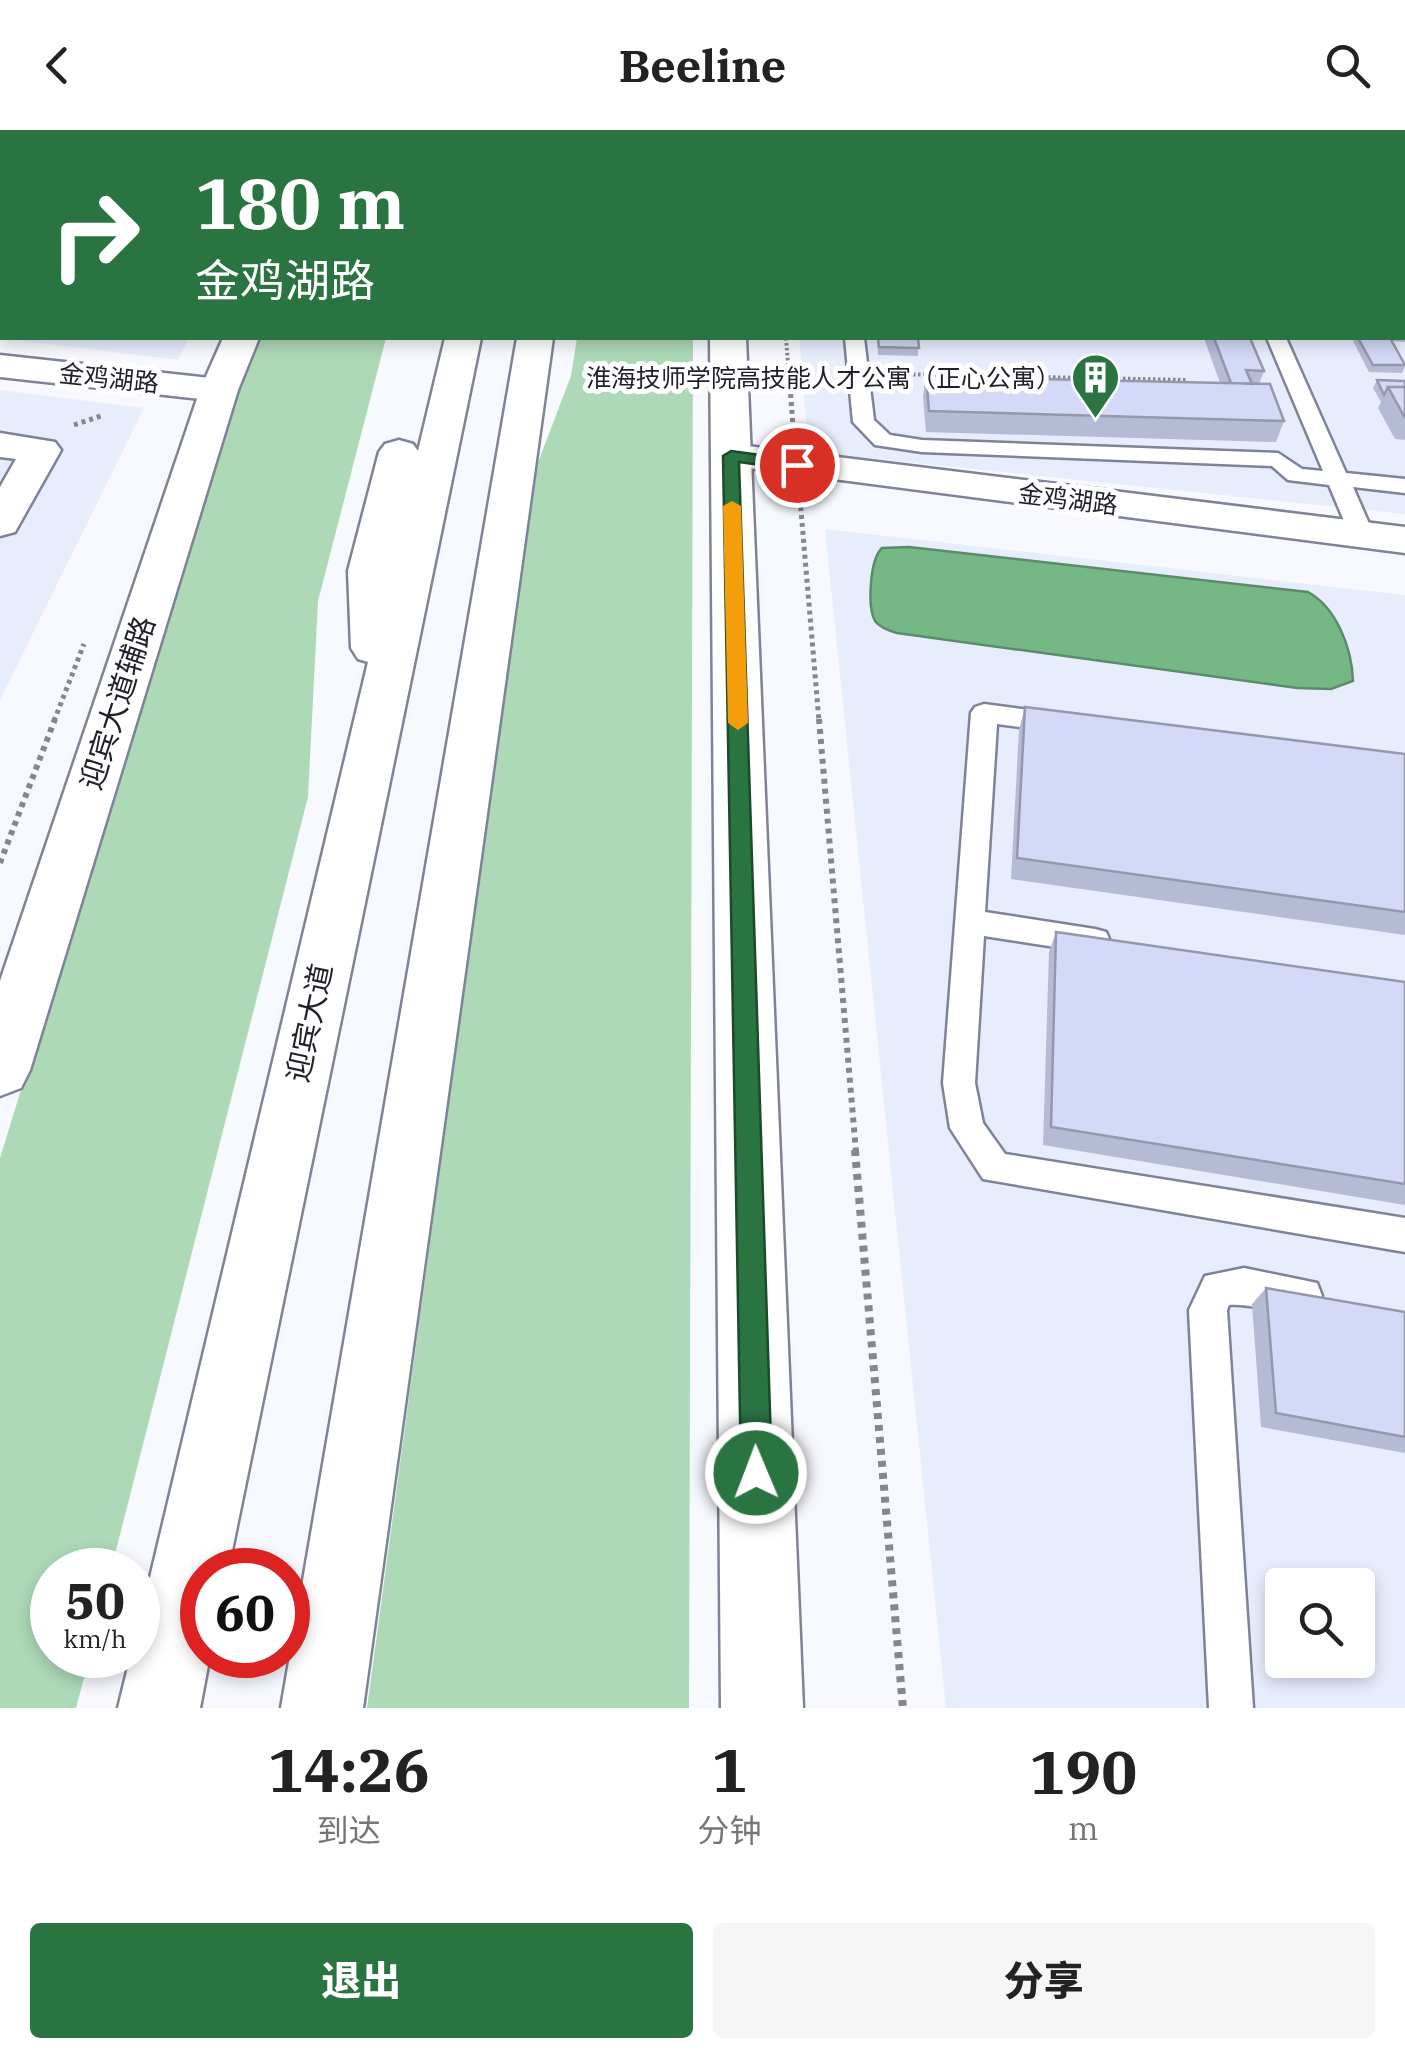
<!DOCTYPE html>
<html lang="zh">
<meta charset="utf-8">
<style>
body{margin:0;font-family:"IBM Plex Serif","Noto Sans SC",serif;background:#f6f6f6;color:#222;height:100vh;display:flex;flex-direction:column;font-size:38px;white-space:nowrap}
*{box-sizing:border-box;margin:0}
p{font-size:32px;color:#767676}
.icon{flex:none;width:55px;height:55px;fill:none;stroke:currentColor;stroke-width:2;stroke-linecap:round;stroke-linejoin:round}
.map{position:relative;height:1578px;overflow:hidden}
.sheet{display:flex;flex-direction:column;background:#fff;flex:1}
.sheet>*{flex:none}
.banner{position:absolute;left:0px;top:0px;width:1405px;height:210px;box-shadow:0 5px 15px #0003;background:#2a7442;color:#fff;overflow:hidden}
.controls{position:absolute;left:1265px;top:1438px;display:grid;gap:20px}
.controls a{display:grid;place-items:center;width:110px;height:110px;border-radius:10px;background:#fff;box-shadow:0 5px 15px #0003;font-size:50px}
.speed{position:absolute;left:30px;top:1418px;display:flex;gap:20px;font-size:50px;font-weight:700;text-align:center}
.speed>*{display:grid;place-content:center;width:130px;height:130px;border-radius:50%;background:#fff;box-shadow:0 5px 15px #0003;line-height:1}
.speed small{font-size:25px;font-weight:400}
.speed .limit{border:15px solid #d22;background:#fff;color:#111}
.pin{position:absolute;display:grid;place-items:center;width:85px;height:85px;color:#fff;margin:-42px;border:5px solid #fff;border-radius:50%;box-shadow:0 2px 10px #0007}
.me{position:absolute;width:110px;margin:-55px;rotate:359deg;stroke-linejoin:round;filter:drop-shadow(0 0 8px #0008)}
.turn{display:flex;align-items:center;gap:35px;height:210px;padding:0 30px;font-size:45px}
.turn .icon{width:130px;height:130px;stroke-width:2.5}
.turn b{display:block;font-size:70px;line-height:85px}
.eta{display:flex;justify-content:space-evenly;align-items:center;height:170px;text-align:center}
.eta b{font-size:60px;font-weight:800;line-height:70px}
.cta{display:flex;gap:20px;margin-top:auto;padding:20px 30px}
.cta a{flex:1;height:115px;border-radius:10px;background:#2a7442;color:#fff;font-size:40px;font-weight:800;line-height:115px;text-align:center}
.cta a+a{background:#f6f6f6;color:#222}
header{display:flex;justify-content:space-between;align-items:center;height:130px;padding:0 30px;background:#fff;font-size:45px;font-weight:800}
.map>svg:first-child{display:block}
.built{fill:#e8edfe;fill-rule:evenodd}
.green{fill:#add9b6}
.water{fill:#75b886;stroke:#5b8b6a;stroke-width:2.5}
.lines{fill:none;stroke-linecap:round;stroke-linejoin:round}
.lane-casing{stroke:#7e8397;stroke-width:5}
.street-casing{stroke:#7e8397;stroke-width:5}
.secondary-casing{stroke:#7e8397;stroke-width:5}
.primary-casing{stroke:#7e8397;stroke-width:5}
.highway-casing{stroke:#7e8397;stroke-width:5}
.path-far3{stroke:#86878d;stroke-width:4;stroke-dasharray:2.5 2.5;stroke-linecap:butt}
.path-far2{stroke:#86878d;stroke-width:5;stroke-dasharray:4 4;stroke-linecap:butt}
.path-far1{stroke:#86878d;stroke-width:6;stroke-dasharray:5 5;stroke-linecap:butt}
.path{stroke:#86878d;stroke-width:8;stroke-dasharray:6 6;stroke-linecap:butt}
.lane{fill:#fff;fill-rule:evenodd}
.street{fill:#fff;fill-rule:evenodd}
.secondary{fill:#fff;fill-rule:evenodd}
.primary{fill:#fff;fill-rule:evenodd}
.highway{fill:#fff;fill-rule:evenodd}
.wall{fill:#b5bbd4}
.shaded-wall{fill:#9498ac}
.building{fill:#d3d9f6;stroke:#9498ac;stroke-width:2.5}
.route{fill:#2a7442;stroke:#1b4b2b;stroke-width:2.5}
.slow{fill:#f59e0b}
.labels{text-anchor:middle;stroke-width:10;stroke-linejoin:round;paint-order:stroke}
.far-street-label{font-size:25px;fill:#1f2128;stroke:#fff}
.far-poi-label{font-size:25px;fill:#1f2128;stroke:#fff;text-anchor:end}
.street-label{font-size:30px;fill:#1f2128;stroke:#fff}
</style>
<header><svg class="icon" aria-label="back" viewBox="0 0 24 24"><path d="M15 5l-7 7 7 7"/></svg>Beeline<svg class="icon" aria-label="search" viewBox="0 0 24 24"><circle cx="10" cy="10" r="6"/><path d="M15 15l6 6"/></svg></header>
<div class="map">
<svg width="1405" height="1578" viewBox="0 0 1405 1578">
<rect width="100%" height="100%" fill="#f8f9fe"/>
<path class="built" d="M 0,0 L 291,0 L 2,2 L 2,208 L 189,208 L 178,230 L 0,208 Z
M 781,0 L 1405,0 L 1405,384 L 809,322 L 799,208 L 1402,208 L 1402,2 Z
M 0,260 L 144,278 L 0,570 Z
M 825,399 L 1405,465 L 1405,1578 L 946,1578 ZM 1282,1455 L 1358,1455 L 1358,1530 L 1282,1530 Z"/>
<path class="green" d="M 258,208 L 386,208 L 318,471 L 308,667 L 111,1440 L 52,1440 L 52,1525 L 90,1525 L 76,1578 L 0,1578 L 0,1028 L 238,255 Z
M 577,208 L 693,208 L 689,1578 L 367,1578 L 534,343 L 571,246 Z"/>
<path class="water" d="M 909,417 L 1308,462 C 1337,478 1352,519 1353,551 L 1331,559 L 1297,558 L 897,503 C 890,501 880,498 875,491 C 867,476 870,429 882,418 Z"/>
<g class="lines">
<defs>
<path id="lane" d="M 1405,28 L 1405,38 L 1402,39 L 1402,29 Z
M 1402,55 L 1405,56 L 1405,67 L 1402,66 Z
M 0,171 L 2,172 L 2,184 L 0,183 Z
M 845,208 L 864,208 L 874,290 L 890,305 L 922,310 L 1278,323 L 1302,339 L 1323,341 L 1267,208 L 1286,208 L 1346,343 L 1405,349 L 1405,363 L 1353,357 L 1374,405 L 1362,412 L 1350,405 L 1329,355 L 1288,350 L 1272,336 L 922,322 L 875,315 L 853,292 Z
M 984,574 L 1060,584 L 1069,586 L 1073,593 L 1069,600 L 1060,602 L 997,594 L 985,782 L 1095,799 L 1106,802 L 1110,811 L 1106,820 L 1095,823 L 984,806 L 975,953 L 983,993 L 1005,1024 L 1405,1088 L 1405,1122 L 983,1049 L 950,998 L 943,953 L 971,583 L 975,577 Z
M 1244,1138 L 1317,1153 L 1322,1166 L 1317,1179 C 1290,1189 1258,1173 1229,1175 L 1227,1180 L 1253,1578 L 1209,1578 L 1189,1180 L 1205,1146 Z"/>
<path id="street" d="M 0,303 L 55,312 L 61,320 L 15,402 L 0,406 L 0,357 L 16,329 L 0,327 Z"/>
<path id="secondary" d="M 0,225 L 219,249 L 232,252 L 238,260 L 232,268 L 219,271 L 0,247 Z
M 731,314 L 1405,397 L 1405,423 L 717,334 L 711,326 L 717,318 Z"/>
<path id="primary" d="M 708,0 L 736,0 L 737,2 L 709,2 Z
M 223,208 L 259,208 L 238,260 L 30,940 L 21,958 L 0,966 L 0,851 L 200,260 Z
M 710,208 L 746,208 L 803,1578 L 721,1578 Z"/>
<path id="highway" d="M 462,0 L 490,0 L 490,2 L 462,2 Z
M 553,0 L 581,0 L 581,2 L 553,2 Z
M 592,0 L 620,0 L 620,2 L 592,2 Z
M 445,208 L 481,208 L 228,1440 L 202,1440 L 202,1525 L 210,1525 L 200,1578 L 118,1578 L 131,1525 L 138,1525 L 138,1498 L 368,532 L 358,529 L 351,518 L 348,441 L 379,322 L 385,314 L 399,310 L 413,314 L 418,321 Z
M 517,208 L 553,208 L 363,1578 L 281,1578 Z"/>
</defs>
<use href="#lane" class="lane-casing"/>
<use href="#street" class="street-casing"/>
<use href="#secondary" class="secondary-casing"/>
<use href="#primary" class="primary-casing"/>
<use href="#highway" class="highway-casing"/>
<path class="path-far3" d="M 786,208 L 790,259
M 893,244 L 1186,250"/>
<path class="path-far2" d="M 790,256 L 793,296
M 74,295 L 104,285
M 800,369 L 819,591
M 54,591 L 84,514"/>
<path class="path-far1" d="M 819,589 L 856,1022
M 0,733 L 55,589"/>
<path class="path" d="M 855,1020 L 903,1578"/>
<use href="#lane" class="lane"/>
<use href="#street" class="street"/>
<use href="#secondary" class="secondary"/>
<use href="#primary" class="primary"/>
<use href="#highway" class="highway"/>
</g>
<path class="wall" d="M 0,0 L 258,0 L 255,2 L 2,2 L 2,173 L 0,173 Z
M 1402,81 L 1405,81 L 1405,125 L 1402,125 Z
M 1402,162 L 1405,162 L 1405,212 L 1392,211 L 1405,237 L 1402,243 L 1369,242 L 1353,211 L 1355,208 L 1402,208 Z
M 877,208 L 918,208 L 918,226 L 878,225 Z
M 1204,208 L 1250,208 L 1264,241 L 1259,254 L 1284,291 L 1276,312 L 926,302 L 923,266 L 926,244 L 943,247 L 1220,253 Z
M 1377,250 L 1405,251 L 1405,310 L 1395,309 L 1378,278 L 1381,272 L 1373,258 Z
M 1025,577 L 1405,624 L 1405,805 L 1011,749 L 1019,599 Z
M 1056,802 L 1405,852 L 1405,1075 L 1043,1015 L 1049,822 Z
M 1266,1158 L 1405,1182 L 1405,1323 L 1261,1297 L 1252,1174 Z"/>
<path class="shaded-wall" d="M 233,0 L 258,0 L 255,2 L 231,2 Z"/>
<path class="building" d="M 0,0 L 233,0 L 231,2 L 2,2 L 2,42 L 0,42 Z
M 0,42 L 2,42 L 2,93 L 0,93 Z
M 1402,81 L 1405,81 L 1405,105 L 1402,105 Z
M 0,98 L 2,98 L 2,154 L 0,153 Z
M 1402,162 L 1405,162 L 1405,190 L 1402,190 Z
M 878,208 L 918,208 L 919,218 L 879,217 Z
M 1214,208 L 1250,208 L 1264,241 L 1246,240 L 1252,254 L 1231,253 Z
M 1358,208 L 1390,208 L 1405,235 L 1373,235 Z
M 926,244 L 943,247 L 1270,254 L 1284,291 L 929,281 Z
M 1377,250 L 1405,251 L 1405,257 L 1388,257 L 1384,265 Z
M 1388,257 L 1405,257 L 1405,288 Z
M 1025,577 L 1405,624 L 1405,782 L 1017,728 Z
M 1056,802 L 1405,852 L 1405,1054 L 1051,997 Z
M 1266,1158 L 1405,1182 L 1405,1307 L 1276,1283 Z"/>
<path class="route" d="M 731,321 L 797,330 L 805,335 L 797,340 L 739,332 L 772,1343 L 767,1354 L 756,1358 L 746,1354 L 741,1343 L 723,326 Z"/>
<path class="slow" d="M 732,371 L 741,376 L 748,593 L 738,600 L 728,593 L 723,376 Z"/>
<defs>
<symbol id="building-pin" viewBox="-11 -11 22 30"><path d="M0 17L-7.5 6A9.5 9.5 0 1 1 7.5 6Z" fill="#2a7442" stroke="#fff"/><path d="M-4-6H4V6H1V3H-1V6H-4ZM-2.5-4.3h1.7v1.8h-1.7ZM.8-4.3h1.7v1.8H.8ZM-2.5-1h1.7V.8h-1.7ZM.8-1h1.7V.8H.8Z" fill="#fff"/></symbol>
</defs>
<g fill-rule="evenodd">
<use href="#building-pin" x="1068" y="220" width="55" height="75"/>
</g>
<g class="labels">
<g class="far-street-label">
<text transform="translate(109 248) rotate(6)" y="9">金鸡湖路</text>
<text transform="translate(1068 369) rotate(7)" y="9">金鸡湖路</text>
</g>
<g class="far-poi-label">
<text x="1061" y="257">淮海技师学院高技能人才公寓（正心公寓）</text>
</g>
<g class="street-label">
<text transform="translate(118 573) rotate(-72)" y="10">迎宾大道辅路</text>
<text transform="translate(310 893) rotate(-78)" y="10">迎宾大道</text>
</g>
</g>
</svg>
<div class="controls">
<a><svg class="icon" aria-label="search" viewBox="0 0 24 24"><circle cx="10" cy="10" r="6"/><path d="M15 15l6 6"/></svg></a>
</div>
<div class="speed"><div>50<small>km/h</small></div><div class="limit">60</div></div>
<div class="pin" style="left:797px;top:335px;background:#d93025"><svg class="icon" aria-label="arrive" viewBox="0 0 24 24"><path d="M6 21V4h12l-3 4 3 4H6"/></svg></div>
<svg class="me" style="left:756px;top:1343px" viewBox="-20 -20 40 40"><circle r="17" fill="#2a7442" stroke="#fff" stroke-width="3"/><path d="M0-11L8 9 0 5-8 9z" fill="#fff"/></svg>
<div class="banner">
<div class="turn"><svg class="icon" aria-label="right" viewBox="0 0 24 24"><path d="M7 20v-9h11M14 6l5 5-5 5"/></svg><div><b>180 m</b>金鸡湖路</div></div>
</div>
</div>
<section class="sheet">
<div class="eta">
<div><b>14:26</b><p>到达</p></div>
<div><b>1</b><p>分钟</p></div>
<div><b>190</b><p>m</p></div>
</div>
<div class="cta"><a>退出</a><a>分享</a></div>
</section>
